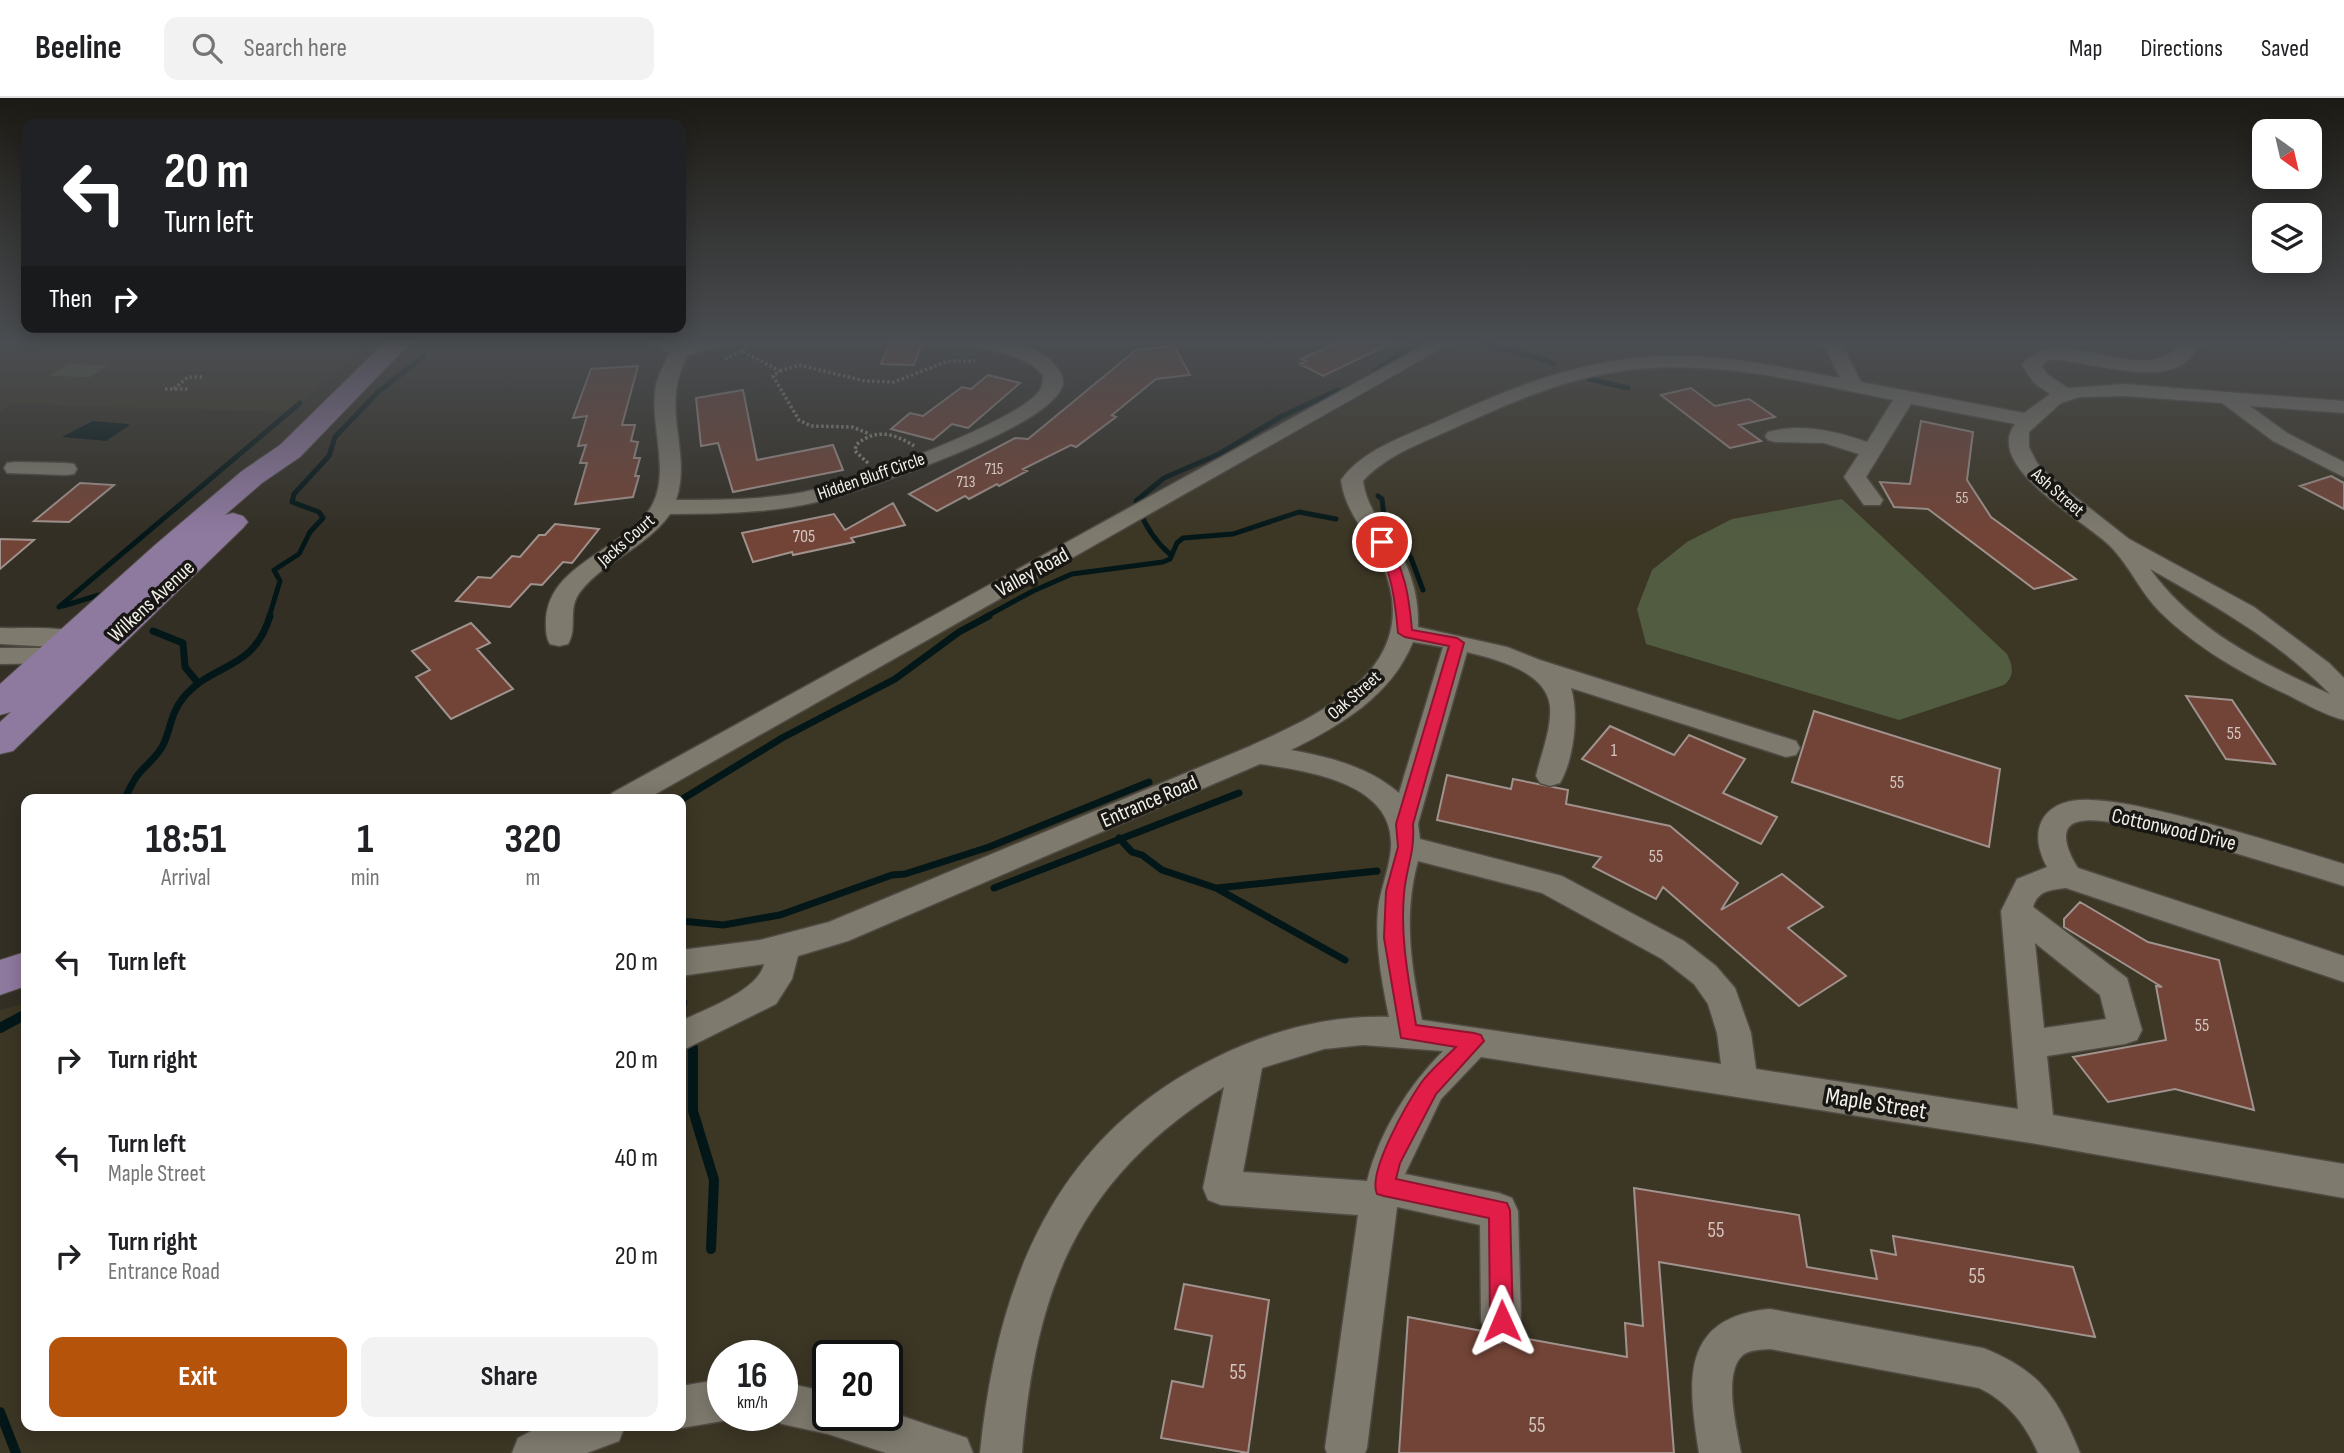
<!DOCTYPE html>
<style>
body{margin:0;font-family:"Sofia Sans Condensed",sans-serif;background:#f2f2f2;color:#202124;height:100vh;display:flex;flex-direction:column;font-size:26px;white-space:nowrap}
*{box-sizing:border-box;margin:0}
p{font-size:23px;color:#757577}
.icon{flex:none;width:38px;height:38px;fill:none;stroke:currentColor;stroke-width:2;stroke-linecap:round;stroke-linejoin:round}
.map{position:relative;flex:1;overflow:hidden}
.drawer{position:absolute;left:21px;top:696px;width:665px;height:637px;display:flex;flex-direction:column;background:#fff;border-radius:14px;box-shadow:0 4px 18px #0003}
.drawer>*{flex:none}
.banner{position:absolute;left:21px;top:21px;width:665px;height:214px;border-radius:14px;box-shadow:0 4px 18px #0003;background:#202124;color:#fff;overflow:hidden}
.needle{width:46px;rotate:146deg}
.tools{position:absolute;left:2252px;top:21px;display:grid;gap:14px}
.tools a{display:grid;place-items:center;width:70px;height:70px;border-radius:14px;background:#fff;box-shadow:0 4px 18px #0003;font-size:35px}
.speed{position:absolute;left:707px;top:1242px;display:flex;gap:14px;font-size:35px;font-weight:700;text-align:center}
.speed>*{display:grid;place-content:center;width:91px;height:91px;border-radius:50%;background:#fff;box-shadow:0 4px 18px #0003;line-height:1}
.speed small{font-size:18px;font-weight:400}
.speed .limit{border:4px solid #111;border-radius:10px;background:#fff;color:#111}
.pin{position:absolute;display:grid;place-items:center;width:60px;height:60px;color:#fff;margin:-30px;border:4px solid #fff;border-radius:50%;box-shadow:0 2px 7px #0007}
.me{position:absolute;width:77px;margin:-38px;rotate:359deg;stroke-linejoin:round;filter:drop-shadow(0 0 5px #0008)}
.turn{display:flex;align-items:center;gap:24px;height:147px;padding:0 28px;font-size:32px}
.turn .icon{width:91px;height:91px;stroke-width:2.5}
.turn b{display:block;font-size:49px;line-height:60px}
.then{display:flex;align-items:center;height:66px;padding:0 28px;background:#0003;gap:14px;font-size:26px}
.eta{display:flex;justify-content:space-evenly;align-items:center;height:119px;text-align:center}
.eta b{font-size:42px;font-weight:700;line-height:49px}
.primary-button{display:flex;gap:14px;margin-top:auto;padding:14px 28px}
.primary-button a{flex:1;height:80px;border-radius:14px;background:#b45309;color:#fff;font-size:28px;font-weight:700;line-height:80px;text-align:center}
.primary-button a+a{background:#f2f2f2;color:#202124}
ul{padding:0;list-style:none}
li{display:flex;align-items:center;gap:21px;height:98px;padding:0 28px}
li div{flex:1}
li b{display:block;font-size:26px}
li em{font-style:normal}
header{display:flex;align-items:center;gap:42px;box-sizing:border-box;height:98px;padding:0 35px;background:#fff;border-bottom:2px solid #e0e0e0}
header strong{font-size:33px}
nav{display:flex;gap:38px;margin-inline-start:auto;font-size:24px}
.search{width:490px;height:63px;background:#f2f2f2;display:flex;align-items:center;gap:18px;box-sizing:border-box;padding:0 24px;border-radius:14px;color:#757577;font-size:26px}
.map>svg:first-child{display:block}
.built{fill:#3c3625;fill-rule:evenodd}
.green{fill:#515c41}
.water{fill:#041718}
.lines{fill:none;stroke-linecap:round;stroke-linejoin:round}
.stream-far2{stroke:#041718;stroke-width:5}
.stream-far1{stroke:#041718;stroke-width:7}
.stream{stroke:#041718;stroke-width:10}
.building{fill:#724437;stroke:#a0928d;stroke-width:2}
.minor-casing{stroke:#4f4b43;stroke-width:3}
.major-casing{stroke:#4f4b43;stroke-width:2}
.path{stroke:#8f8b83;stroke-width:3.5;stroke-dasharray:2.5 2.5;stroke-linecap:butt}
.minor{fill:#7e7a6e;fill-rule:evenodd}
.major{fill:#8e799f;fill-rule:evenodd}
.route{fill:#e11d48;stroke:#92132f;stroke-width:2}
.labels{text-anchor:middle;stroke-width:7;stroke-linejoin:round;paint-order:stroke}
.far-number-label{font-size:16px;fill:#d3c5bd}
.far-street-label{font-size:18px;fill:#f3f0ea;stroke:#191713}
.number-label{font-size:18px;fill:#d3c5bd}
.street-label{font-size:21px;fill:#f3f0ea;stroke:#191713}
.near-number-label{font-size:21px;fill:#d3c5bd}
.near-street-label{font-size:24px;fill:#f3f0ea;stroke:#191713}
</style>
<header>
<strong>Beeline</strong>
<div class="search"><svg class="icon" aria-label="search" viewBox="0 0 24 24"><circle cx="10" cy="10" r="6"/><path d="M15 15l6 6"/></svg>Search here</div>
<nav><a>Map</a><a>Directions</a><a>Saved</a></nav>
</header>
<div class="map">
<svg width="2344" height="1355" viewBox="0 0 2344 1355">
<rect width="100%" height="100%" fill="#332f25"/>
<path class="built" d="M 0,245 L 368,245 L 290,314 L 11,306 L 0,314 Z
M 1457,245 L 2344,245 L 2344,1355 L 0,1355 L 0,912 L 26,905 L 26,1328 L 681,1328 L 681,702 L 640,702 ZM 723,1258 L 782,1258 L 782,1318 L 723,1318 ZM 828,1258 L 887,1258 L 887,1318 L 828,1318 Z"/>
<path class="green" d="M 68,266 L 106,267 L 107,268 L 90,279 L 50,278 Z
M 1842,401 L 2007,556 C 2013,568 2015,578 2004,587 L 1899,622 L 1646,546 L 1637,511 L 1652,472 L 1687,444 L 1732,421 Z"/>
<path class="water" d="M 93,323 L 128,326 L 130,327 L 106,343 L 62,339 Z"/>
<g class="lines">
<path class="stream-far2" d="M 1484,245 C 1508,255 1530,255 1554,266
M 1374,273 L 1418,245
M 1589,281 L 1628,290
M 1378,398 L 1382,401 L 1384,418 L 1411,460 L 1423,492
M 1171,457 C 1153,442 1143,425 1136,403 L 1164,380 L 1219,356 L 1282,318 L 1338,292
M 63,508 L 99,497
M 59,509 L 300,305
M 269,519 L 280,483 L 274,472 L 299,456 L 310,434 L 323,420 L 319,414 L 292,404 L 294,396 L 329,358 L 335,339 L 378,294 L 424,258
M 985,519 L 1033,493 L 1072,476 L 1163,464 L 1170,461 L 1177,445 L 1183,440 L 1233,436 L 1299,414 L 1336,421"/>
<path class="stream-far1" d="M 153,533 L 183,545 L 185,569 L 198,585
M 124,702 C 128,694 132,685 137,678 C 145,667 159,658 164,645 C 171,629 171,615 183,600 C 214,563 253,574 270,518
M 681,702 L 782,640 L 895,581 L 959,534 L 989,518
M 1119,740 L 1132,754 L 1142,757 L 1162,772 L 1216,790 L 1345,862
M 994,790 L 1239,695
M 1217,790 L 1377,773
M 681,823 L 723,827 L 780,817 L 892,777 L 905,776 L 989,749 L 1149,684"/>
<path class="stream" d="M 681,901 L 682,905
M 0,930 L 26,916
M 693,950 L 693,1013 L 714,1082 L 711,1151
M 0,1314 L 16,1355"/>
</g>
<path class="building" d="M 890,245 L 921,246 L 914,267 L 881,266 Z
M 1337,245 L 1392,245 L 1323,278 L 1300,266 L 1306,263 L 1301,261 Z
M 1174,248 L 1190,277 L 1156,281 L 1112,317 L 1116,319 L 1076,349 L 1071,347 L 1023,371 L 1027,373 L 999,388 L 997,386 L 969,401 L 965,398 L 937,413 L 909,396 L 1015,340 L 1028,341 L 1136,252 Z
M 638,268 L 622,327 L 635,327 L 631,343 L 638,344 L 634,360 L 640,360 L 635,378 L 639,378 L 633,399 L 575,406 L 587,365 L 580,365 L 586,347 L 578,348 L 587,318 L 573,320 L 591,271 Z
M 988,277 L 1020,285 L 968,330 L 952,326 L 933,342 L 891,331 L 910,315 L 923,318 L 962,289 L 971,291 Z
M 1691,290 L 1715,308 L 1749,301 L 1775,319 L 1739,327 L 1761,343 L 1730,350 L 1661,297 Z
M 743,292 L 757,362 L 833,347 L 843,372 L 733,394 L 718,345 L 701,348 L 696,300 Z
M 1921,323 L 1973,334 L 1967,382 L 1991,419 L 2076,481 L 2034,491 L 1928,411 L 1894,409 L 1880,384 L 1910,386 Z
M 2331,378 L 2344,385 L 2344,411 L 2300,388 Z
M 80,385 L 114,387 L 69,424 L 34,423 Z
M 893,405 L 905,427 L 851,440 L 854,444 L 793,457 L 792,454 L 753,464 L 742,435 L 834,416 L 845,432 Z
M 555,426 L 599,431 L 572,465 L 563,464 L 542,487 L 531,486 L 510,509 L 456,503 L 478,479 L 491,480 L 512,458 L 520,459 L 539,437 L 545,437 Z
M 0,441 L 34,442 L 0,471 Z
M 471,525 L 490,545 L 477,551 L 513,591 L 451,621 L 416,579 L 430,572 L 412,553 Z
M 2186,598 L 2232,602 L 2275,666 L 2226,661 Z
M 1814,613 L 2000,671 L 1989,749 L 1792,684 Z
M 1610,628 L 1674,657 L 1689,637 L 1745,661 L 1723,695 L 1777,719 L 1761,746 L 1582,661 Z
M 1447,677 L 1511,691 L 1513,681 L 1568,692 L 1566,706 L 1670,728 L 1738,785 L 1721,812 L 1782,776 L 1823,809 L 1788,830 L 1846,878 L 1799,908 L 1663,789 L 1656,801 L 1593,769 L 1601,759 L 1437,722 Z
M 2080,804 L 2148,844 L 2219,862 L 2254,1012 L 2175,991 L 2108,1004 L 2073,959 L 2166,942 L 2156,888 L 2162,889 L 2064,829 L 2064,821 Z
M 1634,1090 L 1799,1117 L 1807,1169 L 1877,1181 L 1871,1152 L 1896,1157 L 1893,1138 L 2073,1169 L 2095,1239 L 1659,1164 L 1674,1355 L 1399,1355 L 1408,1219 L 1482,1233 L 1486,1239 L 1500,1245 L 1517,1239 L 1627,1259 L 1625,1225 L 1643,1228 Z
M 1184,1186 L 1269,1202 L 1248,1355 L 1161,1340 L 1172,1283 L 1203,1289 L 1212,1238 L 1175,1231 Z"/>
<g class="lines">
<defs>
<path id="minor" d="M 651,245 L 723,245 L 721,249 L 688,257 C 658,310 693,352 676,402 C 719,402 762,402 804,394 C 852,385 1003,329 1036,297 C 1042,291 1043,286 1043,278 C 1030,258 997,254 975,249 L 973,245 C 1000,245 1040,244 1057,270 C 1061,275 1065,282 1062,289 C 1046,330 883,384 839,398 C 784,415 727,416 670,416 C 646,450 605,462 580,494 C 567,511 578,530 568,546 L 559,548 L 550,546 C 546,539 546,533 546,525 C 546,468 618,454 647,415 C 673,382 651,333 655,295 C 656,280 663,268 670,255 Z
M 1428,245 L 1451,245 L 645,702 L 608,702 L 612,695 Z
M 1823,245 L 1841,245 L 1861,284 L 2024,315 L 2050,296 L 2034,285 L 2022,267 C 2058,219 2142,294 2182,245 L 2201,245 C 2196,252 2190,261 2183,266 C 2154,285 2091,265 2058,262 L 2048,262 L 2042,268 L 2048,277 L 2068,290 L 2124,286 L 2344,303 L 2344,315 L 2250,308 L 2287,335 L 2344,364 L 2344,379 L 2273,343 L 2222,305 L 2124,298 L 2080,299 L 2061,305 L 2029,334 L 2029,349 L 2037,365 L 2054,382 L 2129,441 L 2254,509 L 2329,565 L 2344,580 L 2344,622 C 2325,617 2307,607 2290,598 C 2243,576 2198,551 2160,514 C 2141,495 2130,469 2112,450 C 2088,424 1982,369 2015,326 L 1911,306 L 1866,379 L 1883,402 L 1880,407 L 1864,407 L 1844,379 L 1859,356 L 1824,345 L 1775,344 L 1768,342 L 1765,338 L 1768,334 C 1800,325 1835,333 1867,344 L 1893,302 C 1798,283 1696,256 1599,277 C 1550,287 1504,308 1459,328 C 1427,343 1387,356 1363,383 C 1367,412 1386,431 1400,455 C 1413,477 1419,504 1418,529 L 1507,549 L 1540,562 L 1796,643 L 1800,650 L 1796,657 L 1786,659 L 1571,590 C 1579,616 1574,661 1560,685 L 1550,688 L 1540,685 L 1536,678 C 1541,656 1552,630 1550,608 C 1546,573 1495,561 1467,554 L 1418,726 L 1420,741 L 1562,778 L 1684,843 L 1716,868 L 1735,890 L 1751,935 L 1756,971 L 2018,1011 L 2001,813 L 2017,781 L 2047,769 C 2025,729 2046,699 2091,702 C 2121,703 2151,711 2180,718 C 2235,732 2289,749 2344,766 L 2344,788 C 2275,767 2206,745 2136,729 C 2118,726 2094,719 2077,724 C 2056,730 2070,758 2078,770 L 2344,858 L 2344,884 L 2066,790 C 2051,792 2038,792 2033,809 L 2127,880 L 2142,932 L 2137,942 L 2125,946 L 2047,958 L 2053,1017 L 2344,1066 L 2344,1100 L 2037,1046 L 1481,959 L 1441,1001 L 1405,1076 L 1499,1095 L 1512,1100 L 1518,1113 L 1521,1223 L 1515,1237 L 1501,1243 L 1487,1237 L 1481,1223 L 1480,1127 L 1397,1109 L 1367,1350 L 1365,1355 L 1327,1355 L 1325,1350 L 1358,1117 L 1221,1107 L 1208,1102 L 1203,1090 L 1224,989 C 1078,1082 1036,1187 1022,1355 L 980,1355 C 997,1186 1053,1039 1215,960 C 1269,933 1328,917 1389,919 C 1382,884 1375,848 1378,812 C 1380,791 1390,770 1391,749 C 1395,685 1308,673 1260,666 L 848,843 L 798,858 L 792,881 L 776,906 L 681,953 L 681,923 C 705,911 758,893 764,866 L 681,878 L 681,852 L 760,842 L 829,824 L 1248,649 C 1324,615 1425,569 1383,468 C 1370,437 1345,416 1341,382 C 1362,352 1403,339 1436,324 C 1497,296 1560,269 1628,261 C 1699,251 1771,267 1840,280 ZM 2150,471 C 2215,508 2277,542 2330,596 C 2263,566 2194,532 2150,471 ZM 1413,544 L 1443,549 L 1399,695 C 1369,669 1330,659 1291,652 C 1341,627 1391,598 1413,544 ZM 1418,763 L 1542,795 L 1662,861 L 1694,886 L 1708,906 L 1717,935 L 1721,966 L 1422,922 C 1411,867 1403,818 1418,763 ZM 2035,845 L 2100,897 L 2106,921 L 2044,930 ZM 1363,947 L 1443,953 C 1408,988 1379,1035 1367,1083 L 1243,1074 L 1262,970 L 1324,951 Z
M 15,364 L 66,365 L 74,366 L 77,371 L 74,376 L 66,377 L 7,375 L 4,370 L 7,365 Z
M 0,530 C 25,531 85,525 100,547 L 96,553 L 87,555 L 78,552 L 81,557 L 77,563 L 68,565 L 0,566 L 0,550 L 73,550 L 0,546 Z
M 1770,1211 L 1983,1250 C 2041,1273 2057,1299 2080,1355 L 2038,1355 C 2025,1326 2008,1304 1979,1290 L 1770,1251 C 1761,1252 1751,1251 1743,1257 C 1722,1275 1737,1331 1741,1355 L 1699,1355 C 1688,1285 1679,1219 1770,1211 Z
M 723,1281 L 723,1318 L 735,1318 L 723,1323 L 681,1330 L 677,1328 L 681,1328 L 681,1288 Z
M 782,1284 L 828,1294 L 828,1318 L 887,1318 L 887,1313 L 967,1340 L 973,1355 L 886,1355 L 828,1336 L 782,1326 L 766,1318 L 782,1318 Z
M 541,1328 L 625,1328 L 619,1343 L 587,1355 L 512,1355 L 518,1340 Z"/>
<path id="major" d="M 384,245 L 410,245 L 300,359 L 262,385 L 225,417 L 233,415 L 243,418 L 248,424 L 243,430 L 13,653 L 0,656 L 0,624 L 11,614 L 0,617 L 0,586 L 155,447 L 242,373 L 280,347 Z
M 22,855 L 26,856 L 26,888 L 0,897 L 0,862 Z"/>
</defs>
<use href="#minor" class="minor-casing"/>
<use href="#major" class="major-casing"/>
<path class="path" d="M 742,253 L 751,245
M 725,261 L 742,253 L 780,273 L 773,278 L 799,322 L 811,328 L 852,329 L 870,336
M 780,273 L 799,267 L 865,283 L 894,284 L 948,263 L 975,263
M 165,291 L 189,291
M 174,291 L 188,279 L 203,279
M 868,365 L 855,353 L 856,347 C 875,330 894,335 914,348"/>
<use href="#minor" class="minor"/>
<use href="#major" class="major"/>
</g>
<linearGradient id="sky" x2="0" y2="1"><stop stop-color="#1c1a14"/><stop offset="0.56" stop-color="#4a4d51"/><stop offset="1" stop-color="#4a4d51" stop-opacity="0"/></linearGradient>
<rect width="2344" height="435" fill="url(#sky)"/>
<path class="route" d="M 1382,440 L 1386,442 C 1405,471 1409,498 1412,532 L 1457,540 L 1464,545 L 1413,726 C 1415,756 1406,769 1404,796 C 1400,841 1409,883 1416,927 L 1474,935 L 1481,937 L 1484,943 L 1436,996 L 1400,1065 L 1396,1081 L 1507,1105 L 1510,1112 L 1513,1223 L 1510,1231 L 1502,1235 L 1493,1231 L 1490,1223 L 1489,1120 L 1384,1098 L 1377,1096 C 1367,1074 1408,1004 1421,985 C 1430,972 1445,960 1456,949 L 1401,940 L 1384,840 L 1386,793 L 1398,749 L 1396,726 L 1449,548 L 1405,539 L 1398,535 C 1395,501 1392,475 1375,444 Z"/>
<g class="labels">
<g class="far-number-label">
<text x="994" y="376">715</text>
<text x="966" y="389">713</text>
<text x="1962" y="405">55</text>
</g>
<g class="far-street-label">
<text transform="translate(871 378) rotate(-19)" y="6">Hidden Bluff Circle</text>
<text transform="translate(2058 394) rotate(41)" y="6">Ash Street</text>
<text transform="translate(626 442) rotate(-41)" y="6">Jacks Court</text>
<text transform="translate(1354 597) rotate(-41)" y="6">Oak Street</text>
</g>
<g class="number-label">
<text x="804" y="444">705</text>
<text x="2234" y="641">55</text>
<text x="1614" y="658">1</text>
<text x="1897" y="690">55</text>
<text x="1656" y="764">55</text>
<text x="2202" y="933">55</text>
</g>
<g class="street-label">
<text transform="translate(1032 474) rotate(-29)" y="7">Valley Road</text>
<text transform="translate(151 503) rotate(-43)" y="7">Wilkens Avenue</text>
<text transform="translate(1149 703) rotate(-23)" y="7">Entrance Road</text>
<text transform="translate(2174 731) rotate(13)" y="7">Cottonwood Drive</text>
</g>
<g class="near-number-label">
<text x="1716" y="1139">55</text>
<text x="1977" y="1185">55</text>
<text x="1238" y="1281">55</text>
<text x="1537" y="1334">55</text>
</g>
<g class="near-street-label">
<text transform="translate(1876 1005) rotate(9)" y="8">Maple Street</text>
</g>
</g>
</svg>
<div class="tools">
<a><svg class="needle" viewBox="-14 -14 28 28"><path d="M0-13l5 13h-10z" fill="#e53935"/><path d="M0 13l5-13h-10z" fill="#757577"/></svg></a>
<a><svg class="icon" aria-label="layers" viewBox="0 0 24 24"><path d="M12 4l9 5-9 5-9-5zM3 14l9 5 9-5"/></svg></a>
</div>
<div class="speed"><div>16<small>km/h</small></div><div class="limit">20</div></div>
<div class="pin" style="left:1382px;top:444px;background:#d93025"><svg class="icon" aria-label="arrive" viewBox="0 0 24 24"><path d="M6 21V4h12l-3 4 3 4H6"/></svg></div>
<svg class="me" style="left:1502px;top:1223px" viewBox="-20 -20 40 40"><path d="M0-17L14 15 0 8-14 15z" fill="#e11d48" stroke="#fff" stroke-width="4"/></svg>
<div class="banner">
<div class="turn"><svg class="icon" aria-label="left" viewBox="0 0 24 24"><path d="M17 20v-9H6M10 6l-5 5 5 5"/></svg><div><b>20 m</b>Turn left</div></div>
<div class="then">Then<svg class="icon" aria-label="right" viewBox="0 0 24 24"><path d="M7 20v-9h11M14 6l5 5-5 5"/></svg></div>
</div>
<section class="drawer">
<div class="eta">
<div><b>18:51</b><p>Arrival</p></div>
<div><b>1</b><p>min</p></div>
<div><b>320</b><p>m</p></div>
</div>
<ul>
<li><svg class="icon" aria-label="left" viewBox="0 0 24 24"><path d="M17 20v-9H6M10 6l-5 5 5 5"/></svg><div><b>Turn left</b></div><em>20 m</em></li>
<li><svg class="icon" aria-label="right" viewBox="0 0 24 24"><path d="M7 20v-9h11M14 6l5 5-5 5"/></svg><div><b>Turn right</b></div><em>20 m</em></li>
<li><svg class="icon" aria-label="left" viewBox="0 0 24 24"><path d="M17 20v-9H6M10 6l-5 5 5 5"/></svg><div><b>Turn left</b><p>Maple Street</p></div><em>40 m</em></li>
<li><svg class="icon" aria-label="right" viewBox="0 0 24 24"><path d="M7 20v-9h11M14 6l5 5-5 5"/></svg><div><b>Turn right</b><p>Entrance Road</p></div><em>20 m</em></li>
</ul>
<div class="primary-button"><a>Exit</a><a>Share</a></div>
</section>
</div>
